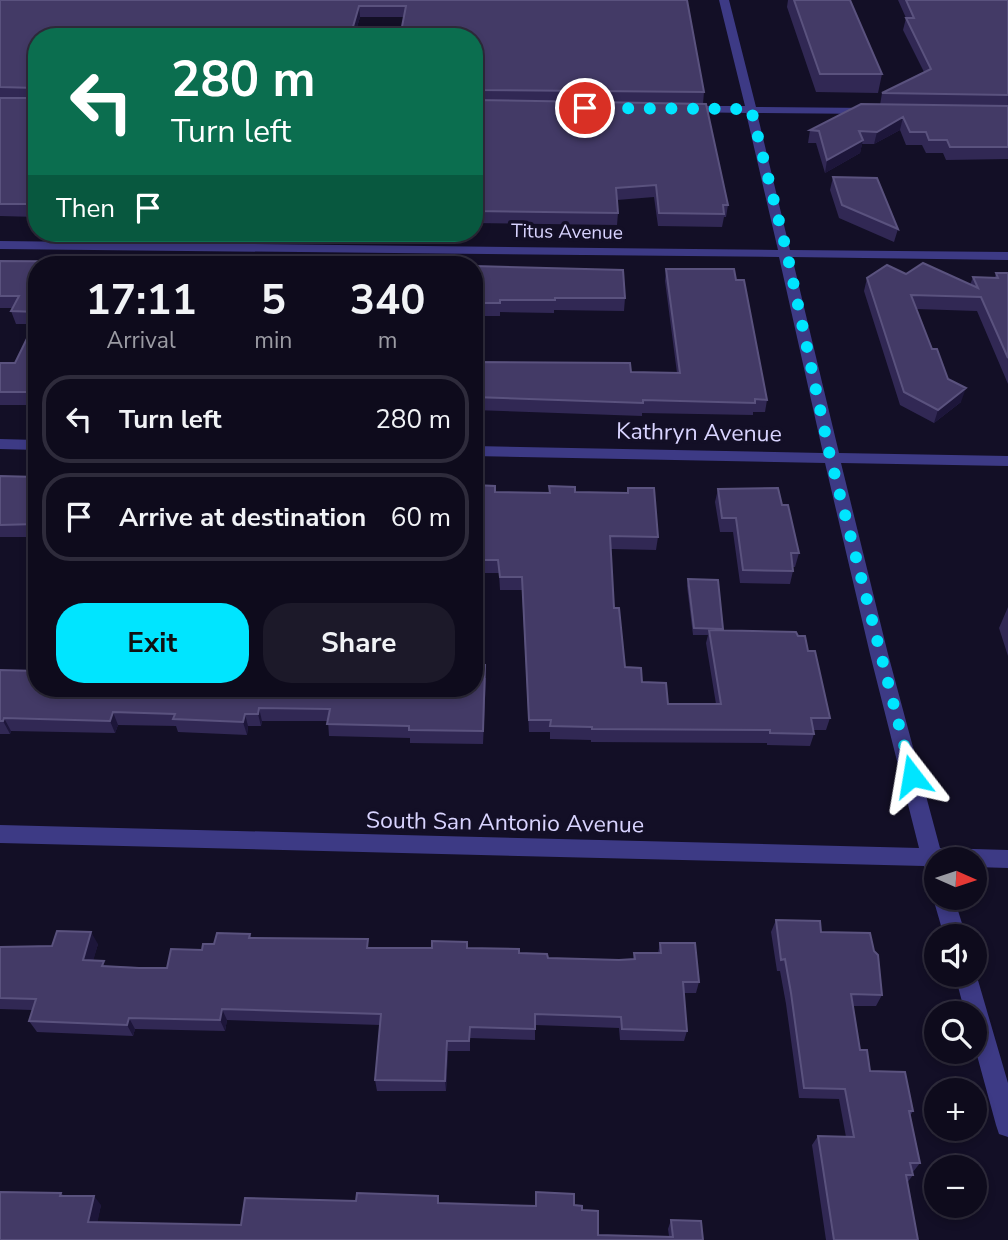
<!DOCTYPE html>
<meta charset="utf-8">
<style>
body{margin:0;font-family:"Nunito Sans",sans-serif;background:#1c1929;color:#f1f3f6;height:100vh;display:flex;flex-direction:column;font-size:26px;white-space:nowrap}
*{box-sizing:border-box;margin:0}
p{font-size:23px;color:#9b9ba3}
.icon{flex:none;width:38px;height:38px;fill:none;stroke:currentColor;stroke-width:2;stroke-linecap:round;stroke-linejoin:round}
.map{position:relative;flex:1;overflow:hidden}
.side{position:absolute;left:28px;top:256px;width:455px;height:441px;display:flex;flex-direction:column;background:#0e0b1c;border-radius:28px;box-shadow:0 4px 10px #0003,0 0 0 2px #2e2b3b}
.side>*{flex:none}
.top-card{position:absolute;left:28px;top:28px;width:455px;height:214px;border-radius:28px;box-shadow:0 4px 10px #0003,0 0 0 2px #2e2b3b;background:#0b6e4f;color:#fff;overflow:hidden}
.needle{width:46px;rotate:93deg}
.fabs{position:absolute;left:924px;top:847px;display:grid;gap:14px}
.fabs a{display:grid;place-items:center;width:63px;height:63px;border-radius:50%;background:#0e0b1c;box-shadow:0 4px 10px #0003,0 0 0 2px #2e2b3b;font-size:35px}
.pin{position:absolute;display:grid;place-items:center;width:60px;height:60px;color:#fff;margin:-30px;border:4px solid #fff;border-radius:50%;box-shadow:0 2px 7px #0007}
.me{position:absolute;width:77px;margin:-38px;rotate:346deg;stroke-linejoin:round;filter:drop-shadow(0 0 5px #0008)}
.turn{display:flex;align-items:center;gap:24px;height:147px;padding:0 28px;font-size:32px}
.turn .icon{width:91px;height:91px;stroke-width:2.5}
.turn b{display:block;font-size:49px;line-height:60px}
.then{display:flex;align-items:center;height:66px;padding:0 28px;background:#0003;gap:14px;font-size:26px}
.eta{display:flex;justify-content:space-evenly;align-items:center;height:119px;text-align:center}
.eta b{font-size:42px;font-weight:700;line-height:49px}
.cta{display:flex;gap:14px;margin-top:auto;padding:14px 28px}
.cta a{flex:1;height:80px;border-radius:28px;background:#00e5ff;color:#111;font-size:28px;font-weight:700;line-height:80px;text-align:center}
.cta a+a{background:#1c1929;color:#f1f3f6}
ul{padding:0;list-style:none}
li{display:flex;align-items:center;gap:21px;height:88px;margin:0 14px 10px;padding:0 14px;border:4px solid #2e2b3b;border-radius:28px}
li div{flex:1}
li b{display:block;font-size:26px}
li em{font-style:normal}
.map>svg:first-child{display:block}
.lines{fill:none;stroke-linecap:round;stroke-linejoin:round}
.minor{fill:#3d3a85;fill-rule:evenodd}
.wall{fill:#312854}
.shaded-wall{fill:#1d163a}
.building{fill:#433a66;stroke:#5a527e;stroke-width:2}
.route{stroke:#00e5ff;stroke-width:12;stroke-dasharray:0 21.6}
.labels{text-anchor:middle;stroke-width:7;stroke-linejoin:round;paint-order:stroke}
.far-street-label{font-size:19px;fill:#d9d4ff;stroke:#130f26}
.street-label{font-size:23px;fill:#d9d4ff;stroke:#130f26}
</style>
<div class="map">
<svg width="1008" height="1240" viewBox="0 0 1008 1240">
<rect width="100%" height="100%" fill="#130f26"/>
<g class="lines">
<path class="minor" d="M 719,0 L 729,0 L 756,107 L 872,108 L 877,111 L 872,114 L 757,113 L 790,250 L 1008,252 L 1008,260 L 792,257 L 839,453 L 1008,456 L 1008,466 L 841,463 L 888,654 L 940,848 L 1008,850 L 1008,868 L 975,867 L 975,859 L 936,859 L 936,880 L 929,878 L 924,866 L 0,843 L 0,825 L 919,848 L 870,654 L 825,463 L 474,456 L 474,446 L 823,453 L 779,257 L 0,249 L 0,241 L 778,250 L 746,113 L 686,112 L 681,109 L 686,106 L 745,106 Z
M 0,439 L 37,440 L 37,450 L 0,449 Z
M 936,892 L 936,898 L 954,898 L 966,936 L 944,936 L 933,898 Z
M 975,970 L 1008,1083 L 1008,1137 L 999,1134 L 996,1125 L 975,1048 L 975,1013 L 965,1013 L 955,975 L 975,975 Z"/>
</g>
<path class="wall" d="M 0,0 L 687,0 L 704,92 L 703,104 L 728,205 L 726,217 L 724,217 L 722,227 L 658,226 L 654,197 L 617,200 L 618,213 L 617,225 L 474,223 L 474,37 L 404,17 L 360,17 L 354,37 L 37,37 L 37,217 L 0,216 Z
M 788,0 L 850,0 L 882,74 L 878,93 L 816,92 L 787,7 Z
M 898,0 L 1008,0 L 1008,159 L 946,160 L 943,153 L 926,153 L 922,145 L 906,145 L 900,130 L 874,144 L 862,144 L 860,153 L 825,173 L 816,143 L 808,143 L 810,130 L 880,105 L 882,93 L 924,72 L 903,30 L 906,18 Z
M 833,177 L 898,229 L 894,242 L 839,218 L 830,190 Z
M 0,261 L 37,264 L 37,405 L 0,405 L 0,363 L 15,363 L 34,324 L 16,324 L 11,311 L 13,308 L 0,308 Z
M 474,266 L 625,298 L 624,311 L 554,310 L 554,313 L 500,312 L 500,316 L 474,316 Z
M 666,269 L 736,280 L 767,400 L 765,412 L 753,412 L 753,415 L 642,413 L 642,416 L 474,410 L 474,362 L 631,372 L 677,373 L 665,281 Z
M 996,273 L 1008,273 L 1008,384 L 977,311 L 916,309 L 932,349 L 961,402 L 934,423 L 900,405 L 864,291 L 867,278 L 906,274 L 970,285 L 973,277 L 995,277 Z
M 0,476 L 37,477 L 37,537 L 0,537 Z
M 474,485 L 495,492 L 628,493 L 628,488 L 658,537 L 656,550 L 611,549 L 614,608 L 625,667 L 668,704 L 716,704 L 706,643 L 708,635 L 693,635 L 687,586 L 688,579 L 723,629 L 723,630 L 798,636 L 808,651 L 830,718 L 826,730 L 813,730 L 814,734 L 810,746 L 767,745 L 767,743 L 591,742 L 591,740 L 550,739 L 550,732 L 529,732 L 522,590 L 500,590 L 499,573 L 474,573 Z
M 718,489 L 799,553 L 795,567 L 793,567 L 793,571 L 790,584 L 740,583 L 733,532 L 720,532 L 715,502 Z
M 1008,607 L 1008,656 L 999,628 Z
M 0,670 L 37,688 L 486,678 L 483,744 L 410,743 L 410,738 L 329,736 L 328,721 L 262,721 L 261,726 L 248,726 L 247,735 L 178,732 L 176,726 L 118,725 L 115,733 L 11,731 L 10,734 L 0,734 Z
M 776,920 L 821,932 L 882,995 L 876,1006 L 852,1006 L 860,1050 L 870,1071 L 913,1111 L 910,1116 L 920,1163 L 913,1172 L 913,1175 L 907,1183 L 918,1240 L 826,1240 L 812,1145 L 818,1136 L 846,1137 L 839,1099 L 799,1098 L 786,1004 L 780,971 L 777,971 L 771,932 Z
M 250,934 L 251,938 L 369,948 L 468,948 L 519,953 L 548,958 L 619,960 L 633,959 L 634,953 L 658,953 L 660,943 L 699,982 L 696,993 L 684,993 L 687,1031 L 684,1041 L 620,1040 L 619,1028 L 535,1025 L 535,1040 L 470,1038 L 470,1051 L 448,1051 L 446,1091 L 377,1091 L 375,1080 L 380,1025 L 227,1020 L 225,1031 L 135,1029 L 133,1036 L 37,1032 L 29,1021 L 32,1010 L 0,1009 L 0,947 L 98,944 L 93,960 L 107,966 L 167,968 L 214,944 Z
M 61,1193 L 64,1196 L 101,1205 L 97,1222 L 241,1225 L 439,1203 L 535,1206 L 574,1205 L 582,1210 L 598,1235 L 669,1236 L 668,1229 L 671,1220 L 703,1240 L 0,1240 Z"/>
<path class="shaded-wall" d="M 359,6 L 360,17 L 354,37 L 350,37 Z
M 903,117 L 900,130 L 874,144 L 877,132 Z
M 863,140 L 860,153 L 825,173 L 827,160 Z
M 966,388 L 961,402 L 934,423 L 938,410 Z
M 259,708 L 262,721 L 261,726 L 258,714 Z
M 113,712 L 118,725 L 115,733 L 110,721 Z
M 245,714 L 248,726 L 247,735 L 243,722 Z
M 4,718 L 11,731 L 10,734 L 3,721 Z
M 91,932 L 98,944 L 90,972 L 83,960 Z
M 222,1009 L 227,1020 L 225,1031 L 220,1020 Z
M 129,1018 L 135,1029 L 133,1036 L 127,1025 Z
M 447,1041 L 448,1051 L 446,1091 L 445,1081 Z
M 94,1196 L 101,1205 L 96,1230 L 88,1222 Z"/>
<path class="building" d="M 0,0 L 687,0 L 704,92 L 474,90 L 474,37 L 400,37 L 406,6 L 359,6 L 350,37 L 37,37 L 37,204 L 0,204 L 0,98 L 34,98 L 36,96 L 36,88 L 0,87 Z
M 794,0 L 850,0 L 882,74 L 820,74 Z
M 906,0 L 1008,0 L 1008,95 L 882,93 L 931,69 L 906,18 L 914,18 Z
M 474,100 L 706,104 L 728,205 L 723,205 L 724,214 L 659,213 L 656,185 L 616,188 L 618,213 L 474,211 Z
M 861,104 L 1008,106 L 1008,147 L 950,147 L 947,140 L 929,140 L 926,132 L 910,132 L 903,117 L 877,132 L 859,131 L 863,140 L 827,160 L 819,131 L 810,130 Z
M 833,177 L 877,178 L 898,229 L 842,205 Z
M 0,261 L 160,262 L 159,264 L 37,264 L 37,312 L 11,311 L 19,296 L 0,296 Z
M 923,263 L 978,288 L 973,277 L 998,278 L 996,273 L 1008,273 L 1008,358 L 981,297 L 911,295 L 932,349 L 937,349 L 948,379 L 966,388 L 938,410 L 904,392 L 867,278 L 887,265 L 906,274 Z
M 474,266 L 623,270 L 625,298 L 555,298 L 555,300 L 500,300 L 500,303 L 474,303 Z
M 666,269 L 734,269 L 736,280 L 744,280 L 767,400 L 755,399 L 755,403 L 643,400 L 643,403 L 474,397 L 474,362 L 630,363 L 631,372 L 680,373 Z
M 37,318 L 37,392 L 0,392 L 0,363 L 15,363 Z
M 0,476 L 37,477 L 37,524 L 0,525 Z
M 474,485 L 495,486 L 495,492 L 550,493 L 549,486 L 575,487 L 575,492 L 628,493 L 628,488 L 654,488 L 658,537 L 610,536 L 614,608 L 619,608 L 625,667 L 641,668 L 642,682 L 666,683 L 668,704 L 721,704 L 709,630 L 796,632 L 798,636 L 805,636 L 808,651 L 815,651 L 830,718 L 811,718 L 814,734 L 770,733 L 770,730 L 592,729 L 592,727 L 550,726 L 551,720 L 529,720 L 522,577 L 500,577 L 498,560 L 474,560 Z
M 778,488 L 782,505 L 788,505 L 799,553 L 791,553 L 793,571 L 743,570 L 736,518 L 722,518 L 718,489 Z
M 688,579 L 718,580 L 723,629 L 694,628 Z
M 474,665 L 485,665 L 483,731 L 409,730 L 409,726 L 327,724 L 330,709 L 259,708 L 258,714 L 245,714 L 243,722 L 173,719 L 175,714 L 113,712 L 110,721 L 4,718 L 3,721 L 0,721 L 0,670 L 37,671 L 37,688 L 474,688 Z
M 776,920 L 820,921 L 821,932 L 870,933 L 874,951 L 878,955 L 882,995 L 851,994 L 860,1050 L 867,1050 L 870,1071 L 905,1072 L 913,1111 L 909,1111 L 920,1163 L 910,1163 L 913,1175 L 906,1175 L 918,1240 L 834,1240 L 818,1136 L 854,1137 L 845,1089 L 804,1088 L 791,993 L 785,959 L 781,960 Z
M 57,931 L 91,932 L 83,960 L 104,961 L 102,966 L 139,968 L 167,968 L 171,949 L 202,950 L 203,944 L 214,944 L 217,933 L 250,934 L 249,938 L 368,939 L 367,948 L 432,948 L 432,941 L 467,942 L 467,948 L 519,949 L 519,953 L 547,954 L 548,958 L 619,960 L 635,959 L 634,953 L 661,953 L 660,943 L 695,943 L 699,982 L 683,982 L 687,1031 L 622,1029 L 621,1017 L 535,1014 L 535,1029 L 470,1027 L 469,1041 L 447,1041 L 445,1081 L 375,1080 L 381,1014 L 222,1009 L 220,1020 L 129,1018 L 127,1025 L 29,1021 L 36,999 L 0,998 L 0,947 L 52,946 Z
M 0,1192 L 61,1193 L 60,1196 L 94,1196 L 88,1222 L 241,1225 L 245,1198 L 356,1201 L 357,1193 L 438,1196 L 438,1203 L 536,1206 L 536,1192 L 574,1194 L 574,1205 L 582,1206 L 582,1210 L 598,1211 L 598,1235 L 673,1237 L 671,1220 L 701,1221 L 703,1240 L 0,1240 Z"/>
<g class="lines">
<path class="route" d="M 585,108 L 751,109 L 787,253 L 830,456 L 912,776"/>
</g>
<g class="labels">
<g class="far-street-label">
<text transform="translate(567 231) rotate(1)" y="7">Titus Avenue</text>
</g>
<g class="street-label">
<text transform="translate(699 432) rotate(1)" y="8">Kathryn Avenue</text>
<text transform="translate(505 822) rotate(1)" y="8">South San Antonio Avenue</text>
</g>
</g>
</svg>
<div class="fabs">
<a><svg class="needle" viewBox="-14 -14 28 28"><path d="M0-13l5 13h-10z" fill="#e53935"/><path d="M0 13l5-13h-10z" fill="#9b9ba3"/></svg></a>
<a><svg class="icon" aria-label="sound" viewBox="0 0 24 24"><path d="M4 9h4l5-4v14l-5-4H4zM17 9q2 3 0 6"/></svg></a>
<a><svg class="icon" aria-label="search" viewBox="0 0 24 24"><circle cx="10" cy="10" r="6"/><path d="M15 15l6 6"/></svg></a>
<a>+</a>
<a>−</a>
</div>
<div class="pin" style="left:585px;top:108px;background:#d93025"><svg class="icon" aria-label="arrive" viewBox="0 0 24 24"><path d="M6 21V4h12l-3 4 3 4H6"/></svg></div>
<svg class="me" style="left:912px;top:776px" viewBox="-20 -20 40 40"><path d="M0-17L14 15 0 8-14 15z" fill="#00e5ff" stroke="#fff" stroke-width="4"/></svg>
<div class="top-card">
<div class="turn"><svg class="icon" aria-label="left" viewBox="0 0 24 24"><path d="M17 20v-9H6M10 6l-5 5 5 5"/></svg><div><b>280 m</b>Turn left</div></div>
<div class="then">Then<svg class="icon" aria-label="arrive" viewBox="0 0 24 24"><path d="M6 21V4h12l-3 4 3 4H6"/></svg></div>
</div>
<section class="side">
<div class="eta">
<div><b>17:11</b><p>Arrival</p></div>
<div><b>5</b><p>min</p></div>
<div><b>340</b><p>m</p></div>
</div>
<ul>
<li><svg class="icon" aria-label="left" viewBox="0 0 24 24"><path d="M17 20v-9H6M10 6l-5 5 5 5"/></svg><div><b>Turn left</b></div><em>280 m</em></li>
<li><svg class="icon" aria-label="arrive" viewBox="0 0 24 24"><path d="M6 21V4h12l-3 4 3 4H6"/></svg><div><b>Arrive at destination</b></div><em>60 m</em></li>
</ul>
<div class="cta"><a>Exit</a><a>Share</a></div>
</section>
</div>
